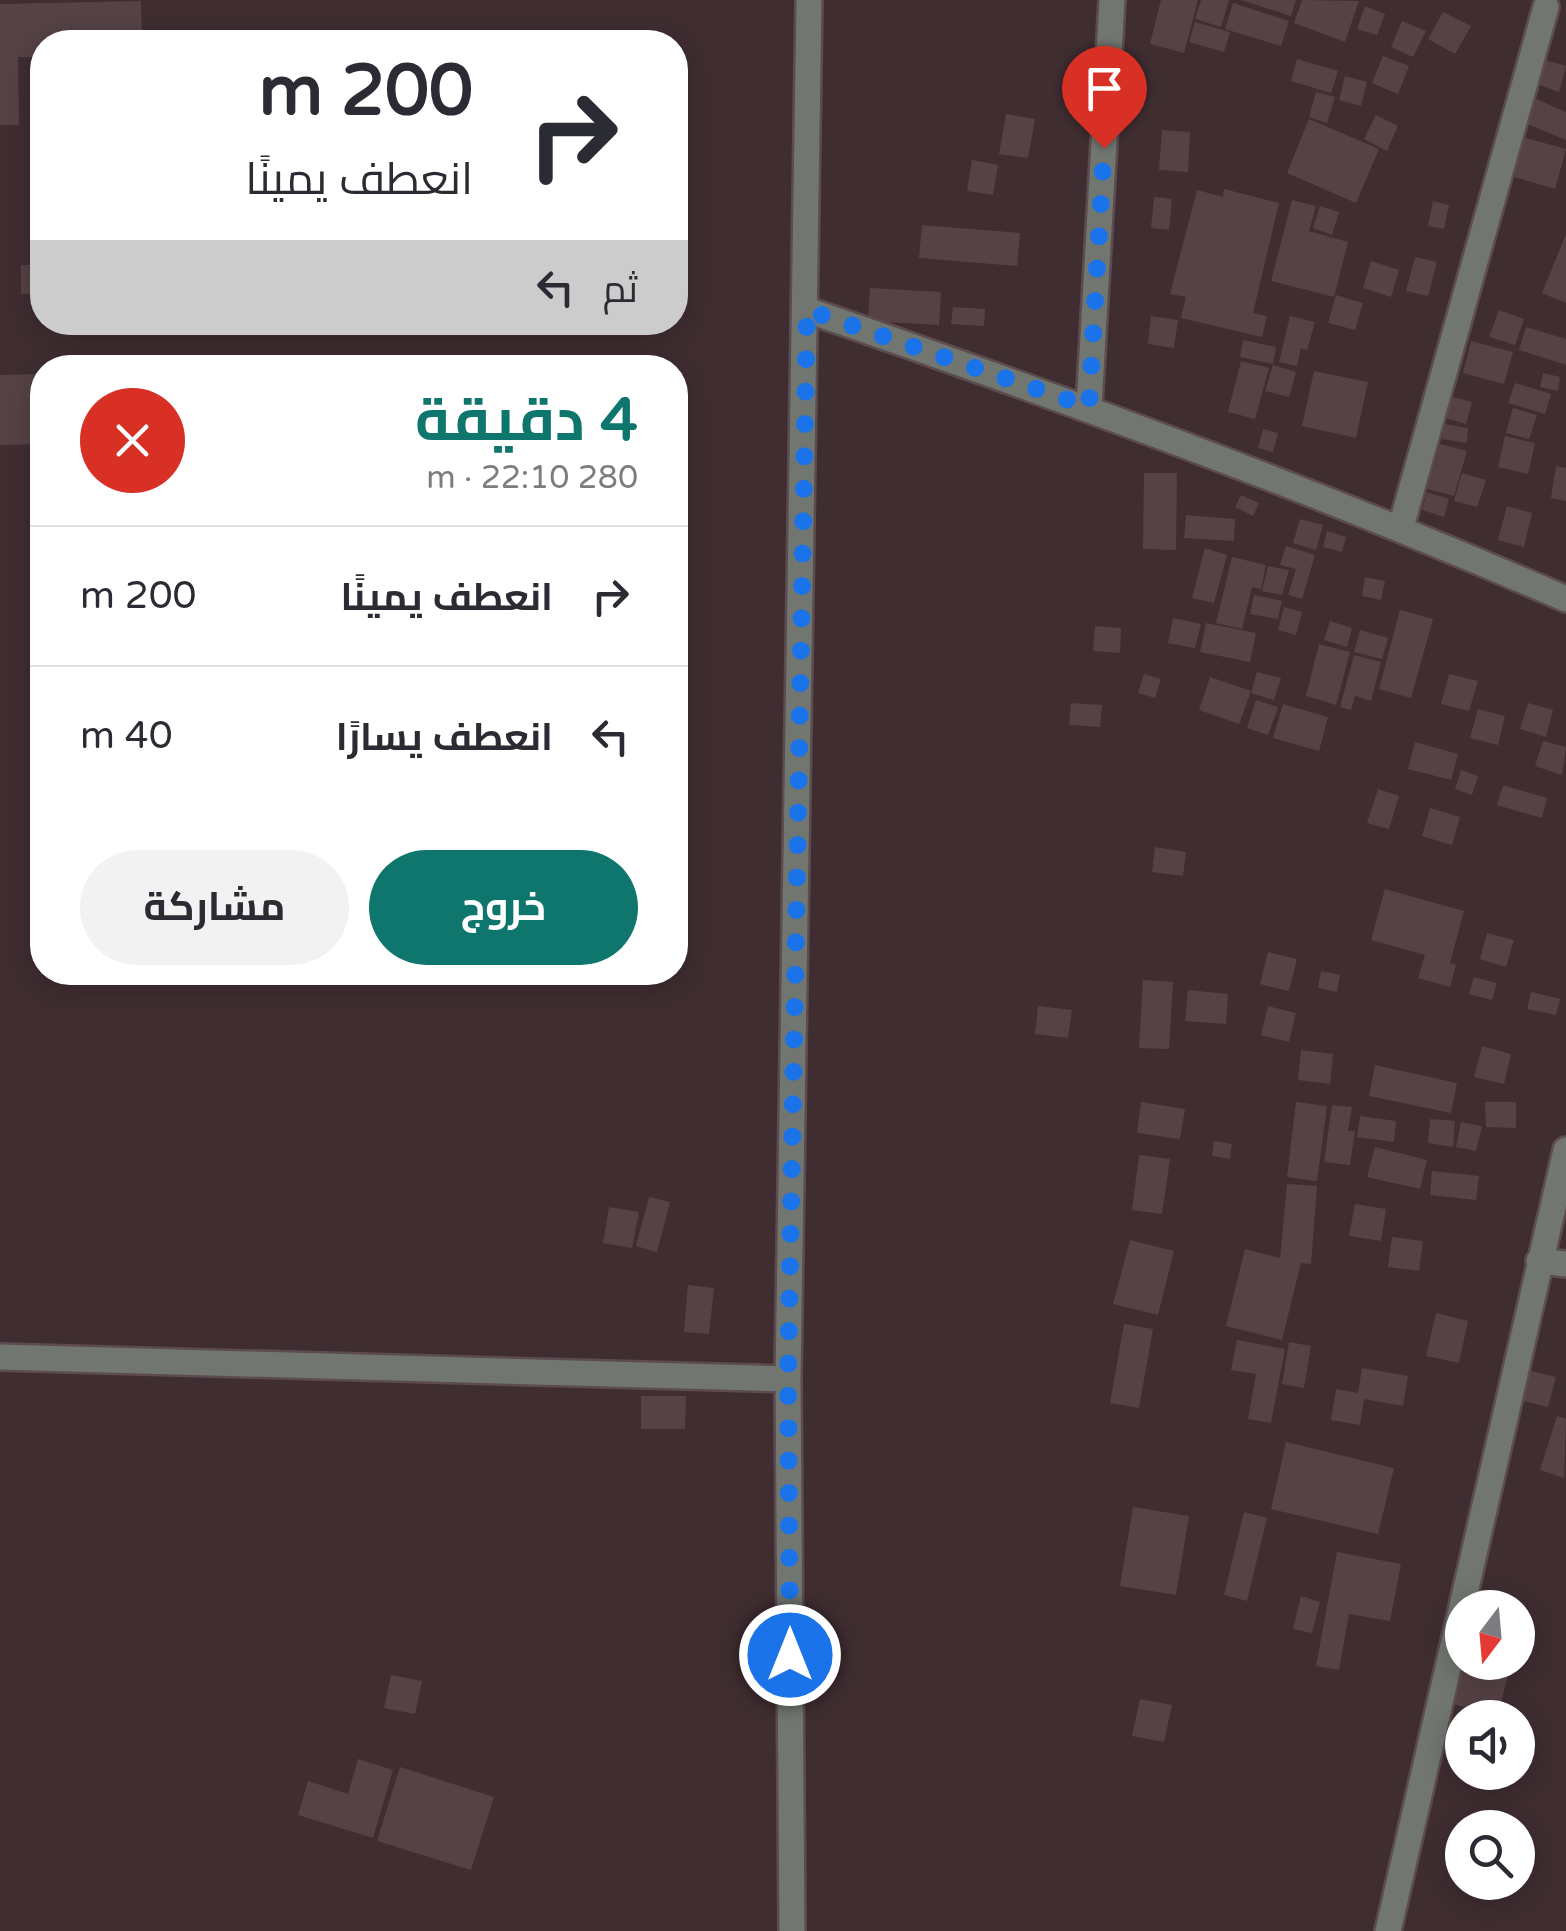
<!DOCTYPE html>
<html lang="ar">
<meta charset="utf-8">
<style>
body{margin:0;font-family:"Varela Round",Cairo,sans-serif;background:#f2f2f3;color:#2b2b33;direction:rtl;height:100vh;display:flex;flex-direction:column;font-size:38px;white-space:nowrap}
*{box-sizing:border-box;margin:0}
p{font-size:32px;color:#7c7c81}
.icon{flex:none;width:55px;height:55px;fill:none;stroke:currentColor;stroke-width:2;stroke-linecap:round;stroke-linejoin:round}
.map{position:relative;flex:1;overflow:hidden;direction:ltr}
.drawer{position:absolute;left:30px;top:355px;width:658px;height:630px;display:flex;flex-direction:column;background:#fff;border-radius:40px;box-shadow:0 5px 25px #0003;direction:rtl}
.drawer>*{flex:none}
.banner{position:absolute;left:30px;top:30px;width:658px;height:305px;border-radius:40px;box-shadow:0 5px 25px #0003;direction:rtl;background:#fff;color:#2b2b33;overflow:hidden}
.needle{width:65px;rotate:196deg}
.tools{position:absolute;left:1445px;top:1590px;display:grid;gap:20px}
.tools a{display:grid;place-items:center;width:90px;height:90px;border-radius:50%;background:#fff;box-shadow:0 5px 25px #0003;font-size:50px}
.pin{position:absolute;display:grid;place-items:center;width:85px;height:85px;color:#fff;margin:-102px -42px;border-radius:50% 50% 50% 0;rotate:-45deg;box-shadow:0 0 10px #0007}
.pin .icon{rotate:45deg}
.me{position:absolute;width:110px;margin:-55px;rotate:0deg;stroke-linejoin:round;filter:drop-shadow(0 0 8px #0008)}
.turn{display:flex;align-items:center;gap:35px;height:210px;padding:0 50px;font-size:45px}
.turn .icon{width:130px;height:130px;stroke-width:2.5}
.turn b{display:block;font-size:70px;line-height:85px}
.then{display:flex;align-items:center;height:95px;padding:0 50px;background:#0003;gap:20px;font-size:38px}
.round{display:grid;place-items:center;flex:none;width:105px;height:105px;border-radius:52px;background:#f2f2f3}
.summary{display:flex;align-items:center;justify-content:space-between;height:170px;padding:0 50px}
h1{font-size:60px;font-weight:700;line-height:75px;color:#0f766e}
.action{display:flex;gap:20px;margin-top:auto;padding:20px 50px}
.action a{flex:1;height:115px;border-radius:60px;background:#0f766e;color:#fff;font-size:40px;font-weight:700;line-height:115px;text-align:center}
.action a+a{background:#f2f2f3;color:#2b2b33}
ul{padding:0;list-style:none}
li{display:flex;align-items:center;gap:30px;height:140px;padding:0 50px;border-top:2px solid #e1e1e2}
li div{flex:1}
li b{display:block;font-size:38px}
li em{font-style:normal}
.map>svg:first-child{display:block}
.building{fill:#564246}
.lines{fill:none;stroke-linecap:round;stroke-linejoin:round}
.minor-casing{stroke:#5c4b4f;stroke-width:30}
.minor{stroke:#717770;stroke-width:25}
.route{stroke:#1a73e8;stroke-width:18;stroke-dasharray:0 32.4}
</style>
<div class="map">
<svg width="1566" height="1931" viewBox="0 0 1566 1931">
<rect width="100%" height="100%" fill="#3f2d31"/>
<path class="building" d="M 1161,0 L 1198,0 L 1184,53 L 1150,44 Z
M 1201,0 L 1229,0 L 1221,27 L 1195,19 Z
M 1241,0 L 1296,0 L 1291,16 Z
M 1302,0 L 1359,1 L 1345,42 L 1294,23 Z
M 141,1 L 142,42 L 42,42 L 42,57 L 18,57 L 19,125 L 0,125 L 0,4 Z
M 1233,3 L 1289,21 L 1281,46 L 1225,29 Z
M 1365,6 L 1385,14 L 1377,35 L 1357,29 Z
M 1443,12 L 1471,26 L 1455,54 L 1428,39 Z
M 1402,21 L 1426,31 L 1413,57 L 1391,47 Z
M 1195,22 L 1230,32 L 1224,52 L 1189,42 Z
M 1383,56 L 1409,66 L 1398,94 L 1372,83 Z
M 1297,59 L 1338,71 L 1331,93 L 1291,81 Z
M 1545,60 L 1566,66 L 1559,92 L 1537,84 Z
M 1345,76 L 1367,82 L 1361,106 L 1339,100 Z
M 1316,92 L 1335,97 L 1327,123 L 1309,117 Z
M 1536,99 L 1566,112 L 1566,140 L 1525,123 Z
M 1006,114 L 1035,119 L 1028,158 L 999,154 Z
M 1376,115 L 1398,126 L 1387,151 L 1364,139 Z
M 1309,119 L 1379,149 L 1356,203 L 1287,173 Z
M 1162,130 L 1190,132 L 1188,172 L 1159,170 Z
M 1519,136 L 1566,149 L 1555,189 L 1508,175 Z
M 972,160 L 998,165 L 993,195 L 967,191 Z
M 1224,189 L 1279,203 L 1253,313 L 1267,316 L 1262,337 L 1181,318 L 1186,297 L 1170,294 L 1197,190 L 1223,197 Z
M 1154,197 L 1172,199 L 1169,230 L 1151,228 Z
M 1292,200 L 1316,206 L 1309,231 L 1348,242 L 1334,297 L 1271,281 Z
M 1433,201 L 1449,205 L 1444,229 L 1428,226 Z
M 1320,206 L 1339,212 L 1332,235 L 1313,228 Z
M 922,225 L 1020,233 L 1017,266 L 919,258 Z
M 1566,234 L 1566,303 L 1542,293 Z
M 1415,257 L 1437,262 L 1428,296 L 1406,291 Z
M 1371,261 L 1399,270 L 1391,297 L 1363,288 Z
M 21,265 L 42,265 L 42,294 L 21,294 Z
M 870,288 L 941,292 L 939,325 L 868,321 Z
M 1336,295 L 1363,303 L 1355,330 L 1328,323 Z
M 953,307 L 985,309 L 984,326 L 951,324 Z
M 1499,310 L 1524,319 L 1515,345 L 1489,337 Z
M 1151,316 L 1178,320 L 1174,348 L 1148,344 Z
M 1290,316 L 1315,322 L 1307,350 L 1301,348 L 1297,366 L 1279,362 Z
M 1526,327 L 1566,339 L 1566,365 L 1519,350 Z
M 1243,340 L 1276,347 L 1273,364 L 1240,357 Z
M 1471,341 L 1513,352 L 1504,384 L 1463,373 Z
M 1241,361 L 1269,368 L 1255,419 L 1228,412 Z
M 1273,365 L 1296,372 L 1289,397 L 1265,391 Z
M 1314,371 L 1368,382 L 1356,438 L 1302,426 Z
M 1543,373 L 1560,377 L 1558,391 L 1540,387 Z
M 42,374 L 42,444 L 0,445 L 0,375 Z
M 1515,383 L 1551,394 L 1545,414 L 1508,403 Z
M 1453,397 L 1472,402 L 1466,424 L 1446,418 Z
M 1513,408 L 1537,415 L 1529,439 L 1506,433 Z
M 1444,424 L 1468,428 L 1467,443 L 1442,439 Z
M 1263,429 L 1278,433 L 1273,452 L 1258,448 Z
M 1505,436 L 1535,443 L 1528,474 L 1498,467 Z
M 1440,444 L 1467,451 L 1454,496 L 1427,489 Z
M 1556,466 L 1566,468 L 1566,501 L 1551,498 Z
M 1144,473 L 1177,473 L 1176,550 L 1143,549 Z
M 1462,473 L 1486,480 L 1477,507 L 1454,501 Z
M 1427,492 L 1449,499 L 1444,517 L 1422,510 Z
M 1241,495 L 1259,503 L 1253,516 L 1235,507 Z
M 1507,506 L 1532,513 L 1524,547 L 1498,540 Z
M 1186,515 L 1235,519 L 1234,541 L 1184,538 Z
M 1300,519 L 1323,525 L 1316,550 L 1293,543 Z
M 1327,531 L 1346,537 L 1342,552 L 1323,547 Z
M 1286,546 L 1315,555 L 1302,599 L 1288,595 L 1296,569 L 1280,565 Z
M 1205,548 L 1227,555 L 1214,603 L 1192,598 Z
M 1232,557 L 1266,565 L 1261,589 L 1252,587 L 1242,629 L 1216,623 Z
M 1268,566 L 1289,570 L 1282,595 L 1262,591 Z
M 1365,577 L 1385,581 L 1381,600 L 1362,596 Z
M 1254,595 L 1282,601 L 1278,619 L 1250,614 Z
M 1284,607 L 1302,612 L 1296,635 L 1278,630 Z
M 1400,610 L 1433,619 L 1411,698 L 1379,689 Z
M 1173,618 L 1201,624 L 1195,648 L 1168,643 Z
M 1330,621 L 1352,628 L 1347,647 L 1324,640 Z
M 1206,623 L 1256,633 L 1250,662 L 1200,652 Z
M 1095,626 L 1121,628 L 1120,653 L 1093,651 Z
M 1360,630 L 1388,638 L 1382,659 L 1354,652 Z
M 1319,644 L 1350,652 L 1336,705 L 1306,696 Z
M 1354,655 L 1381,662 L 1371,701 L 1355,696 L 1351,710 L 1340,707 Z
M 1257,672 L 1281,678 L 1274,700 L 1251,693 Z
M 1144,674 L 1161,679 L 1155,698 L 1138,693 Z
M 1449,674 L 1478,681 L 1469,711 L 1441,704 Z
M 1210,677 L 1251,691 L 1239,724 L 1199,710 Z
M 1256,700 L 1278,707 L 1268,735 L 1247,728 Z
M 1071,703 L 1102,705 L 1100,727 L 1069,725 Z
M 1528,703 L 1553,710 L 1546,737 L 1520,729 Z
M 1283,704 L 1328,717 L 1319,751 L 1273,738 Z
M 1478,709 L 1505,716 L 1498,745 L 1470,738 Z
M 1543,741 L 1566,747 L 1562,775 L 1535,766 Z
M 1415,742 L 1458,754 L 1451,780 L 1408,769 Z
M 1461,770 L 1478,776 L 1472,795 L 1455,789 Z
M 1503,785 L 1547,798 L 1542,818 L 1497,805 Z
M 1378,789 L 1399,796 L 1389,829 L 1367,823 Z
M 1430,808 L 1460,817 L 1452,845 L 1422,836 Z
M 1155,847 L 1186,852 L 1183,876 L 1152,872 Z
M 1385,889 L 1464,911 L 1450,963 L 1456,965 L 1450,987 L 1418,978 L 1425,955 L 1371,940 Z
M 1487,933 L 1514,940 L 1506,967 L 1480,959 Z
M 1268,952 L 1297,959 L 1289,991 L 1260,984 Z
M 1321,971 L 1340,975 L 1337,992 L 1318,988 Z
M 1474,977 L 1497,983 L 1492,1000 L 1469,994 Z
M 1143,980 L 1173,982 L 1169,1049 L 1139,1048 Z
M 1188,990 L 1228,994 L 1226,1024 L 1185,1021 Z
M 1531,992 L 1560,999 L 1556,1015 L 1527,1009 Z
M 1038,1006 L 1072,1010 L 1068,1038 L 1035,1034 Z
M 1268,1006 L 1296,1013 L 1289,1042 L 1261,1035 Z
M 1482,1046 L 1511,1054 L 1504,1084 L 1474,1077 Z
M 1301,1050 L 1333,1054 L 1330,1084 L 1298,1080 Z
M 1375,1065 L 1457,1083 L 1451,1113 L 1369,1096 Z
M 1141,1102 L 1185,1109 L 1180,1139 L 1137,1133 Z
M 1296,1102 L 1327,1106 L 1317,1181 L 1287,1177 Z
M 1485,1102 L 1516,1102 L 1516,1128 L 1486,1127 Z
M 1332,1105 L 1352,1107 L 1348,1131 L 1355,1131 L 1350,1165 L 1324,1162 Z
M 1360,1116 L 1396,1121 L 1394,1142 L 1357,1137 Z
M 1430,1119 L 1455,1121 L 1453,1147 L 1428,1143 Z
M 1461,1122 L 1482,1126 L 1476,1151 L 1456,1147 Z
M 1214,1141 L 1232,1144 L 1230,1159 L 1212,1156 Z
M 1375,1147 L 1427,1160 L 1420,1189 L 1367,1177 Z
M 1139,1155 L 1170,1159 L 1162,1214 L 1132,1210 Z
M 1432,1171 L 1479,1176 L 1476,1200 L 1430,1195 Z
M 1287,1184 L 1317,1186 L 1311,1264 L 1301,1263 L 1282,1340 L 1226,1326 L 1245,1249 L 1280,1258 Z
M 649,1197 L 670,1202 L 657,1252 L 636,1246 Z
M 1355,1204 L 1386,1209 L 1381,1241 L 1349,1236 Z
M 609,1207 L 639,1212 L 632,1248 L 603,1243 Z
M 1392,1237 L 1423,1241 L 1419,1271 L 1388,1267 Z
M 1130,1240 L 1174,1251 L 1158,1315 L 1113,1304 Z
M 688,1285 L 714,1288 L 709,1334 L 684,1332 Z
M 1436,1313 L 1468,1321 L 1459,1363 L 1426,1356 Z
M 1124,1324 L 1153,1329 L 1139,1408 L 1110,1403 Z
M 1237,1340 L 1285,1349 L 1271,1423 L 1248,1419 L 1256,1374 L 1231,1370 Z
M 1289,1342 L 1311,1346 L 1304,1388 L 1282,1384 Z
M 1515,1367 L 1556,1377 L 1548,1407 L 1508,1397 Z
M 1362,1368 L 1408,1376 L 1403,1406 L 1364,1399 L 1360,1425 L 1331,1420 L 1336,1389 L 1358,1393 Z
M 641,1396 L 686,1396 L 685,1429 L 641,1429 Z
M 1557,1416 L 1566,1419 L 1564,1478 L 1540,1470 Z
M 1286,1442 L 1394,1468 L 1378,1534 L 1271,1509 Z
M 1133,1507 L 1189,1516 L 1176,1595 L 1120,1586 Z
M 1244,1512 L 1267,1518 L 1247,1601 L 1224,1595 Z
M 1337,1552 L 1401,1564 L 1390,1621 L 1349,1614 L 1339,1670 L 1316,1666 Z
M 1301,1596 L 1320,1602 L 1312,1633 L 1293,1629 Z
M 1462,1618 L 1462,1662 L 1480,1662 L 1479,1667 L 1508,1675 L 1498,1715 L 1440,1701 Z
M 391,1675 L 422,1681 L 415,1714 L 384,1708 Z
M 1140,1699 L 1172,1705 L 1164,1742 L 1132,1736 Z
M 358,1759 L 393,1770 L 373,1838 L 298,1815 L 308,1781 L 348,1794 Z
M 400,1767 L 494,1797 L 471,1870 L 377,1841 Z"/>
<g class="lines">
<defs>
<path id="minor" d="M 807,310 C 1063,398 1317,491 1566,599
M 1089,407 L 1112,0
M 1401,527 L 1546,7
M 1539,1261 L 1566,1264
M 0,1357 L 788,1379
M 792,1931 L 788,1379 L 809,0
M 1388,1931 L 1566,1150"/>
</defs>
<use href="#minor" class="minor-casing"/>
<use href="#minor" class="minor"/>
</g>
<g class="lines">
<path class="route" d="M 790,1655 L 788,1379 L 807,310 L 1089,407 L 1104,148"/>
</g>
</svg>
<div class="tools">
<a><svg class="needle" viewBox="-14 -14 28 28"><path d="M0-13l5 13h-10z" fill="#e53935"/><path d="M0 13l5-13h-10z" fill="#7c7c81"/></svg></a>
<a><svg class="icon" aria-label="sound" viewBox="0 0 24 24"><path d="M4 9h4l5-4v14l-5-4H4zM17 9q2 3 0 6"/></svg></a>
<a><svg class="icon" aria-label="search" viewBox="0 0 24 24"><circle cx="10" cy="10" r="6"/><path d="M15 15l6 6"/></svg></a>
</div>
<div class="pin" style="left:1104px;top:148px;background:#d93025"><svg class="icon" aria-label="arrive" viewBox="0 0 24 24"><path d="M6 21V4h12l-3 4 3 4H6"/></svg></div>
<svg class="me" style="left:790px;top:1655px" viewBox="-20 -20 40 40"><circle r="17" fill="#1a73e8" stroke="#fff" stroke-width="3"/><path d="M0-11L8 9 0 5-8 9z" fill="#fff"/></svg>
<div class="banner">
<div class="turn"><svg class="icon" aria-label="right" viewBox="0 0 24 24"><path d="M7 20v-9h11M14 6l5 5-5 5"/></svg><div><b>200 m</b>انعطف يمينًا</div></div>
<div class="then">ثم<svg class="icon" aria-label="left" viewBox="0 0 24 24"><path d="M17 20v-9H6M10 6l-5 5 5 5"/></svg></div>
</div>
<section class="drawer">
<div class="summary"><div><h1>4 دقيقة</h1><p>280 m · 22:10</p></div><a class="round" style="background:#d93025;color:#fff"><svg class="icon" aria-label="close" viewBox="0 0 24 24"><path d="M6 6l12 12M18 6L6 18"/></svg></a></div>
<ul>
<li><svg class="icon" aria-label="right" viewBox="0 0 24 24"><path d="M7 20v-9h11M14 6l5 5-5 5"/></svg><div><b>انعطف يمينًا</b></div><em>200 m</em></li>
<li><svg class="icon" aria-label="left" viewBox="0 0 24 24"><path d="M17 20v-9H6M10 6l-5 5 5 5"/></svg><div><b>انعطف يسارًا</b></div><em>40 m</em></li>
</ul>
<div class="action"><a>خروج</a><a>مشاركة</a></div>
</section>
</div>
